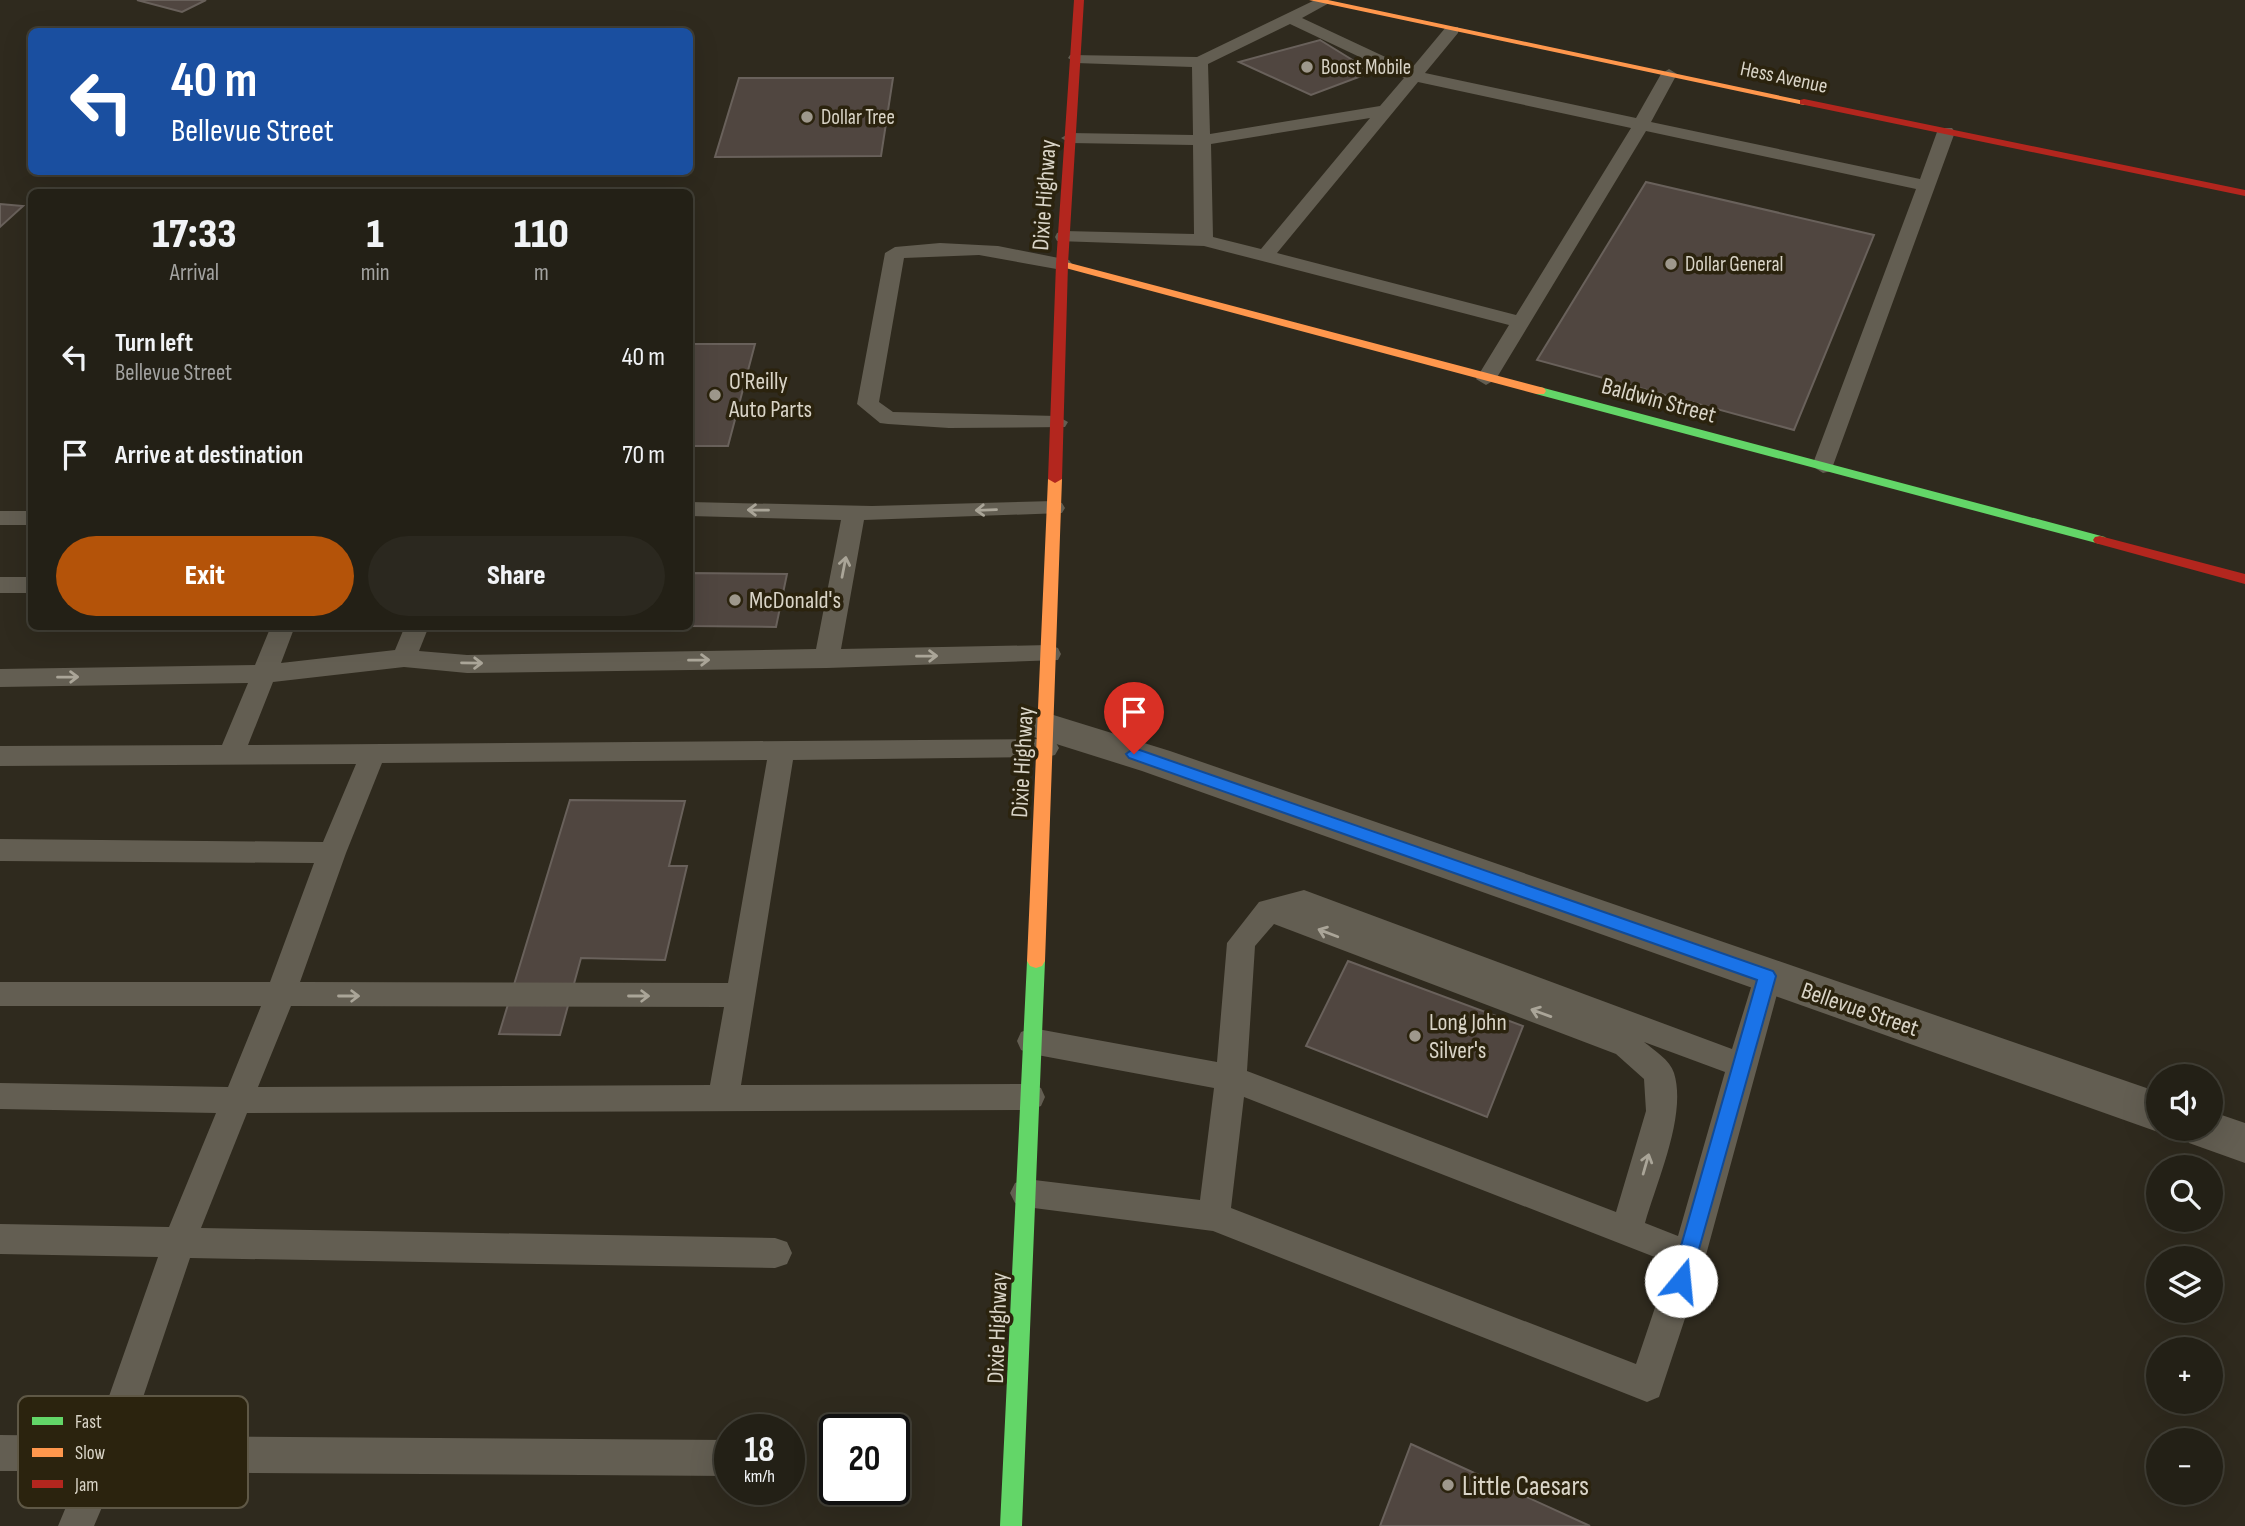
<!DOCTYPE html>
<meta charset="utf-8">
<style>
body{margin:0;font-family:"Sofia Sans Condensed",sans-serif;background:#2b281f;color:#f1f3f6;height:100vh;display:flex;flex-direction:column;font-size:26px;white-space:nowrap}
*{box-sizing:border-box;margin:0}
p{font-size:23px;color:#a3a3a1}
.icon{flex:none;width:38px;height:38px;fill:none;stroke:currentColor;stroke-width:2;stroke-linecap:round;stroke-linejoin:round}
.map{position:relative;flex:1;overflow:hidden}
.side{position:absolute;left:28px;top:189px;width:665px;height:441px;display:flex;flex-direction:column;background:#232016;border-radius:10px;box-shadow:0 7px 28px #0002,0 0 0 2px #403e35}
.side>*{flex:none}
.guide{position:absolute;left:28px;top:28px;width:665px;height:147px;border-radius:10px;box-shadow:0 7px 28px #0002,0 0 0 2px #403e35;background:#1a4fa0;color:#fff;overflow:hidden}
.fabs{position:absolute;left:2146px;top:1064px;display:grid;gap:14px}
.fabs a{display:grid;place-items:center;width:77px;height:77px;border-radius:50%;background:#232016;box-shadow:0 7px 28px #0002,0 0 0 2px #403e35;font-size:35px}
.speed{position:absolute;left:714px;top:1414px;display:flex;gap:14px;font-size:35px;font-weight:700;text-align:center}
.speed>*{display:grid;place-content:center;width:91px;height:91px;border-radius:50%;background:#232016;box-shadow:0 7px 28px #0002,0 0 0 2px #403e35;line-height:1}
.speed small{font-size:18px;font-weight:400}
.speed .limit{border:4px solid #111;border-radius:10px;background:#fff;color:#111}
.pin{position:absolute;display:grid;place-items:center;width:60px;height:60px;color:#fff;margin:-72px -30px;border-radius:50% 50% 50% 0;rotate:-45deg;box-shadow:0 0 7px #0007}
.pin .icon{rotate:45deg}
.me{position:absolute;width:77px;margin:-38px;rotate:17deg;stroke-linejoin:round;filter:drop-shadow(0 0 5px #0008)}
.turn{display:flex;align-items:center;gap:24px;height:147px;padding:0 28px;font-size:32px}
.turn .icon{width:91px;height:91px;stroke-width:2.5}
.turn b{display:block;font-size:49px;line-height:60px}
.eta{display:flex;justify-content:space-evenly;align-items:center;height:119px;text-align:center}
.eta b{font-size:42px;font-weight:800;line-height:49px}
.button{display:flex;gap:14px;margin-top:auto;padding:14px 28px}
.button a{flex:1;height:80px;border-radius:42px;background:#b45309;color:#fff;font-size:28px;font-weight:800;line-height:80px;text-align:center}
.button a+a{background:#2b281f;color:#f1f3f6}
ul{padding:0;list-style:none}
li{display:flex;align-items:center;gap:21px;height:98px;padding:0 28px}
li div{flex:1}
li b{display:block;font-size:26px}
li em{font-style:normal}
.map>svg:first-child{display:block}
.building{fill:#504640;stroke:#69615b;stroke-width:2}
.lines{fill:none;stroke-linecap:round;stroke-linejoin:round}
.lane{fill:#635e52;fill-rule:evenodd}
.street{fill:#635e52;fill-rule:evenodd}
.fast{fill:#63d668;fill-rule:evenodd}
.slow{fill:#ff974d;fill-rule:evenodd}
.jam{fill:#b3261e;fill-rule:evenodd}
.oneway{stroke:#aaa598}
.route{fill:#1a73e8;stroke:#114b97;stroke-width:2}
.poi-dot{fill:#9e988c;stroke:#2b230e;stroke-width:2.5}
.labels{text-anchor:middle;stroke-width:7;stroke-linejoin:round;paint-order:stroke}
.far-poi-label{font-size:21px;fill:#d9d4c7;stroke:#2b230e;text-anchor:start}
.far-street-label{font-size:21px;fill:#d9d4c7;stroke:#2b230e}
.street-label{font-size:24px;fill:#d9d4c7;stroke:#2b230e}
.poi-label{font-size:24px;fill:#d9d4c7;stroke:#2b230e;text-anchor:start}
.near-poi-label{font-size:28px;fill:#d9d4c7;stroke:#2b230e;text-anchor:start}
.key{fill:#2b230e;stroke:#5f5846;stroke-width:2}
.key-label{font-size:19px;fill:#d9d4c7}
</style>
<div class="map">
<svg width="2245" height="1526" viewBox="0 0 2245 1526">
<rect width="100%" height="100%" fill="#2f2a1e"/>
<path class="building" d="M 137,0 L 206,0 L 182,12 Z
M 1320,40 L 1372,72 L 1311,95 L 1239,62 Z
M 739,78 L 893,78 L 881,156 L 715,157 Z
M 1646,182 L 1874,235 L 1794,430 L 1537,360 Z
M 0,204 L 23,206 L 0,227 Z
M 690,344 L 755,344 L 728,446 L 690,446 Z
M 690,573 L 787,574 L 776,627 L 690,626 Z
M 570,800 L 685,801 L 669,866 L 687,866 L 665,960 L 581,958 L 560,1035 L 499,1034 Z
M 1348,961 L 1523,1026 L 1487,1117 L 1306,1046 Z
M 1411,1444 L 1590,1526 L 1380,1526 Z"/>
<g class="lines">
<path class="lane" d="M 1315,0 L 1331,2 L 1302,18 L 1411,69 L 1446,27 L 1458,27 L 1458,33 L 1425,73 L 1636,118 L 1661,74 L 1669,69 L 1677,74 L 1651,122 L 1920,179 L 1937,132 L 1940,128 L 1952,128 L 1955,132 L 1831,471 L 1823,473 L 1812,466 L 1916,189 L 1646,131 L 1496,379 L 1486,385 L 1476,379 L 1509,325 L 1204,246 L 1057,241 L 1055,237 L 1057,233 L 1064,231 L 1194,234 L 1193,145 L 1070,143 L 1061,138 L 1070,133 L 1193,135 L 1192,67 L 1076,63 L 1068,58 L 1070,55 L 1197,57 ZM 1290,24 L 1404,78 L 1380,106 L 1210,134 L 1208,64 ZM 1418,82 L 1631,128 L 1516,315 L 1277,253 ZM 1370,118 L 1261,249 L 1213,237 L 1211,144 Z
M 940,243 L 998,246 L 1069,260 L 1072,264 L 1062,270 L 979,255 L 904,258 L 879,402 L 893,412 L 1057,416 L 1068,422 L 1065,427 L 949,428 L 888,424 L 880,423 L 857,404 L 885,253 L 895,247 Z
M 1054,501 L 1062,503 L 1065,508 L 1062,513 L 864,520 L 841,649 L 1049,645 L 1058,648 L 1061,654 L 1058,660 L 827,668 L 467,673 L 404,667 L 273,682 L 248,745 L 1046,739 L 1055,741 L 1059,748 L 1055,755 L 1046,757 L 793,760 L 741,1085 L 1030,1084 L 1041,1088 L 1045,1097 L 1041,1106 L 1030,1110 L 247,1113 L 201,1228 L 775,1238 L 787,1242 L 792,1253 L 787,1264 L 775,1268 L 190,1258 L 130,1436 L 730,1440 L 730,1476 L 117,1472 L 94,1526 L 58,1526 L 81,1471 L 0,1471 L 0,1435 L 95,1436 L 158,1257 L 0,1254 L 0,1224 L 169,1227 L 216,1113 L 0,1109 L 0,1083 L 228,1087 L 261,1006 L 0,1006 L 0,982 L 270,982 L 314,863 L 0,861 L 0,839 L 323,842 L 356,764 L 0,766 L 0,746 L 222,745 L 248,683 L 0,687 L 0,669 L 255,665 L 271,626 L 295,626 L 281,663 L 395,650 L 405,626 L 429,626 L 419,651 L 467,655 L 816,649 L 841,520 L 690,516 L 690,502 L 872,506 ZM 767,760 L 728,983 L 300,982 L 346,853 L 382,763 ZM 291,1006 L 724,1007 L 710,1085 L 258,1087 Z
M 0,511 L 32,511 L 32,525 L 0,525 Z
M 0,577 L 32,577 L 32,593 L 0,593 Z
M 1304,890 L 1732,1049 L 1757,968 L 1767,964 L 1777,968 L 1782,976 L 1706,1255 L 1659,1397 L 1647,1402 L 1213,1231 L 1026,1207 L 1015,1203 L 1010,1193 L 1015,1183 L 1026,1179 L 1200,1200 L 1214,1088 L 1032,1054 L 1021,1050 L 1017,1041 L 1021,1032 L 1032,1028 L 1217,1062 L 1227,943 L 1259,902 ZM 1274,924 L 1616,1054 L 1644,1079 L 1646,1111 L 1616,1212 L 1247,1071 L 1255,946 ZM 1644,1042 L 1725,1072 L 1678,1236 L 1645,1223 C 1657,1181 1687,1115 1674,1073 C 1670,1060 1654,1050 1644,1042 ZM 1244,1097 L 1670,1263 L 1636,1364 L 1231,1208 Z"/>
<path class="street" d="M 1047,713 L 1170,751 L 2158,1092 L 2158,1129 L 2166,1129 L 2158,1132 L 1142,771 L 1034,737 L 1028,727 L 1034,717 Z
M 2210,1111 L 2245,1123 L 2245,1163 L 2189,1143 L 2182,1129 L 2210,1129 Z"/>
<path class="fast" d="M 1540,387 L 2105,537 L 2107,540 L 2100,544 L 1536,394 L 1536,388 Z
M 1036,954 L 1042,956 L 1045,961 L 1022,1526 L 1000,1526 L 1027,961 L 1030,956 Z"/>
<path class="slow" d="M 1309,0 L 1328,0 L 1809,102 L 1804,105 Z
M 1062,261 L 1544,388 L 1546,391 L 1544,394 L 1536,394 L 1058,266 L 1056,264 Z
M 1055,475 L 1062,479 L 1045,961 L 1042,966 L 1036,968 L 1030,966 L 1027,961 L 1048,479 Z"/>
<path class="jam" d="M 1074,0 L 1084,0 L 1068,264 L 1062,479 L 1055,483 L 1048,479 L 1056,264 Z
M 1804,99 L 2245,190 L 2245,196 L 1800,104 L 1800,100 Z
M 2100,536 L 2245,574 L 2245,584 L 2095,543 L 2093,540 L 2095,537 Z"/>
</g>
<defs><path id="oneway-shaft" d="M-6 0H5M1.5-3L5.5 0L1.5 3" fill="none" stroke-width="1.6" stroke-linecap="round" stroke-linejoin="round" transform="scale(1.75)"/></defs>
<g class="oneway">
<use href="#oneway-shaft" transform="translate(758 510) rotate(-179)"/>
<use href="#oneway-shaft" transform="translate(986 510) rotate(178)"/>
<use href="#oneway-shaft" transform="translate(844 567) rotate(-79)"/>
<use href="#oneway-shaft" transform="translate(927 656) rotate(-1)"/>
<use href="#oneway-shaft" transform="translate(699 660) rotate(-1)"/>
<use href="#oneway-shaft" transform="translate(472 663) rotate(1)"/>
<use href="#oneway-shaft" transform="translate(68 677) rotate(-1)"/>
<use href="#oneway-shaft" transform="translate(1328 933) rotate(-159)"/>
<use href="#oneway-shaft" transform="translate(349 996)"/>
<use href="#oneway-shaft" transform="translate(639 996)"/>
<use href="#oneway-shaft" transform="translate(1541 1013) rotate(-160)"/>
<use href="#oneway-shaft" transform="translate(1646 1164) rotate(-74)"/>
</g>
<path class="route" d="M 1134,748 L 1773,971 L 1776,976 L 1688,1288 L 1681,1290 L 1674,1288 L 1671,1281 L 1757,980 L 1129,758 L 1126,754 Z"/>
<g class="poi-dot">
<circle cx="1307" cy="67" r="7"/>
<circle cx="807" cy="117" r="7"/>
<circle cx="1671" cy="264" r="7"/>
<circle cx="715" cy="395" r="7"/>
<circle cx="735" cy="600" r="7"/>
<circle cx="1415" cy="1036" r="7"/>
<circle cx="1448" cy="1485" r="7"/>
</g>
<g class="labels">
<g class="far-poi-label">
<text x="1321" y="74">Boost Mobile</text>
<text x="821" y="124">Dollar Tree</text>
<text x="1685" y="271">Dollar General</text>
</g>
<g class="far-street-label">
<text transform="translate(1784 77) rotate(12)" y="7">Hess Avenue</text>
</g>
<g class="street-label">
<text transform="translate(1044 195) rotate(-86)" y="8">Dixie Highway</text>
<text transform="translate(1659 400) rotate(15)" y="8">Baldwin Street</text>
<text transform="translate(1022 762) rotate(-87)" y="8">Dixie Highway</text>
<text transform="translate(1860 1009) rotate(19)" y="8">Bellevue Street</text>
<text transform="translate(997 1328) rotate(-88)" y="8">Dixie Highway</text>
</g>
<g class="poi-label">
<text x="729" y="389">O'Reilly<tspan x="729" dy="28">Auto Parts</tspan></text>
<text x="749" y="608">McDonald's</text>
<text x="1429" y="1030">Long John<tspan x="1429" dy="28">Silver's</tspan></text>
</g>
<g class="near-poi-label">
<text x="1462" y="1495">Little Caesars</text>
</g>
</g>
<rect x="18" y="1396" width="230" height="112" rx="10" class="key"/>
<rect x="32" y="1417" width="31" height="8" fill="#63d668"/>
<rect x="32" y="1448" width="31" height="9" fill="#ff974d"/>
<rect x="32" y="1480" width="31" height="8" fill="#b3261e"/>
<g class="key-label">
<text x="75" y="1428">Fast</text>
<text x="75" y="1459">Slow</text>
<text x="75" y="1491">Jam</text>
</g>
</svg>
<div class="fabs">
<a><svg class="icon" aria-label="sound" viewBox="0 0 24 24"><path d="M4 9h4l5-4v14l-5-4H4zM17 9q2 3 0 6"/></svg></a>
<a><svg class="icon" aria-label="search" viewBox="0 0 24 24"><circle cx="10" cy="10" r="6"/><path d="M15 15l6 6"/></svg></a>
<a><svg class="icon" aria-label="layers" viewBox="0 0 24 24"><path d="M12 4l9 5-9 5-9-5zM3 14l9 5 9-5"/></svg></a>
<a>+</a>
<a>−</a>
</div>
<div class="speed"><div>18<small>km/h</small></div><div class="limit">20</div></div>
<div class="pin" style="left:1134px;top:754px;background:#d93025"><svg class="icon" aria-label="arrive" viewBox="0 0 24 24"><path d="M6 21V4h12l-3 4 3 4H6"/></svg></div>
<svg class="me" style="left:1681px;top:1281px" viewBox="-20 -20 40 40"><circle r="19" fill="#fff"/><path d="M0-13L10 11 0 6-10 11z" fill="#1a73e8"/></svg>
<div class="guide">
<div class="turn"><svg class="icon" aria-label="left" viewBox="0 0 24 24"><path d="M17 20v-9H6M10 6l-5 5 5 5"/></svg><div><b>40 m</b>Bellevue Street</div></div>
</div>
<section class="side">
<div class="eta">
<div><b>17:33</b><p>Arrival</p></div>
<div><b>1</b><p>min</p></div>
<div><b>110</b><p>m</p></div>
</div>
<ul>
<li><svg class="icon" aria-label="left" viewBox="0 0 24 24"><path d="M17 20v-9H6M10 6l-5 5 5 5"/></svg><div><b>Turn left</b><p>Bellevue Street</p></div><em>40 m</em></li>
<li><svg class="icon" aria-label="arrive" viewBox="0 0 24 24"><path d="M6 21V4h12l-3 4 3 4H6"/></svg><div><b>Arrive at destination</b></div><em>70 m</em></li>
</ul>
<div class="button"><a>Exit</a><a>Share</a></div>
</section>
</div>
